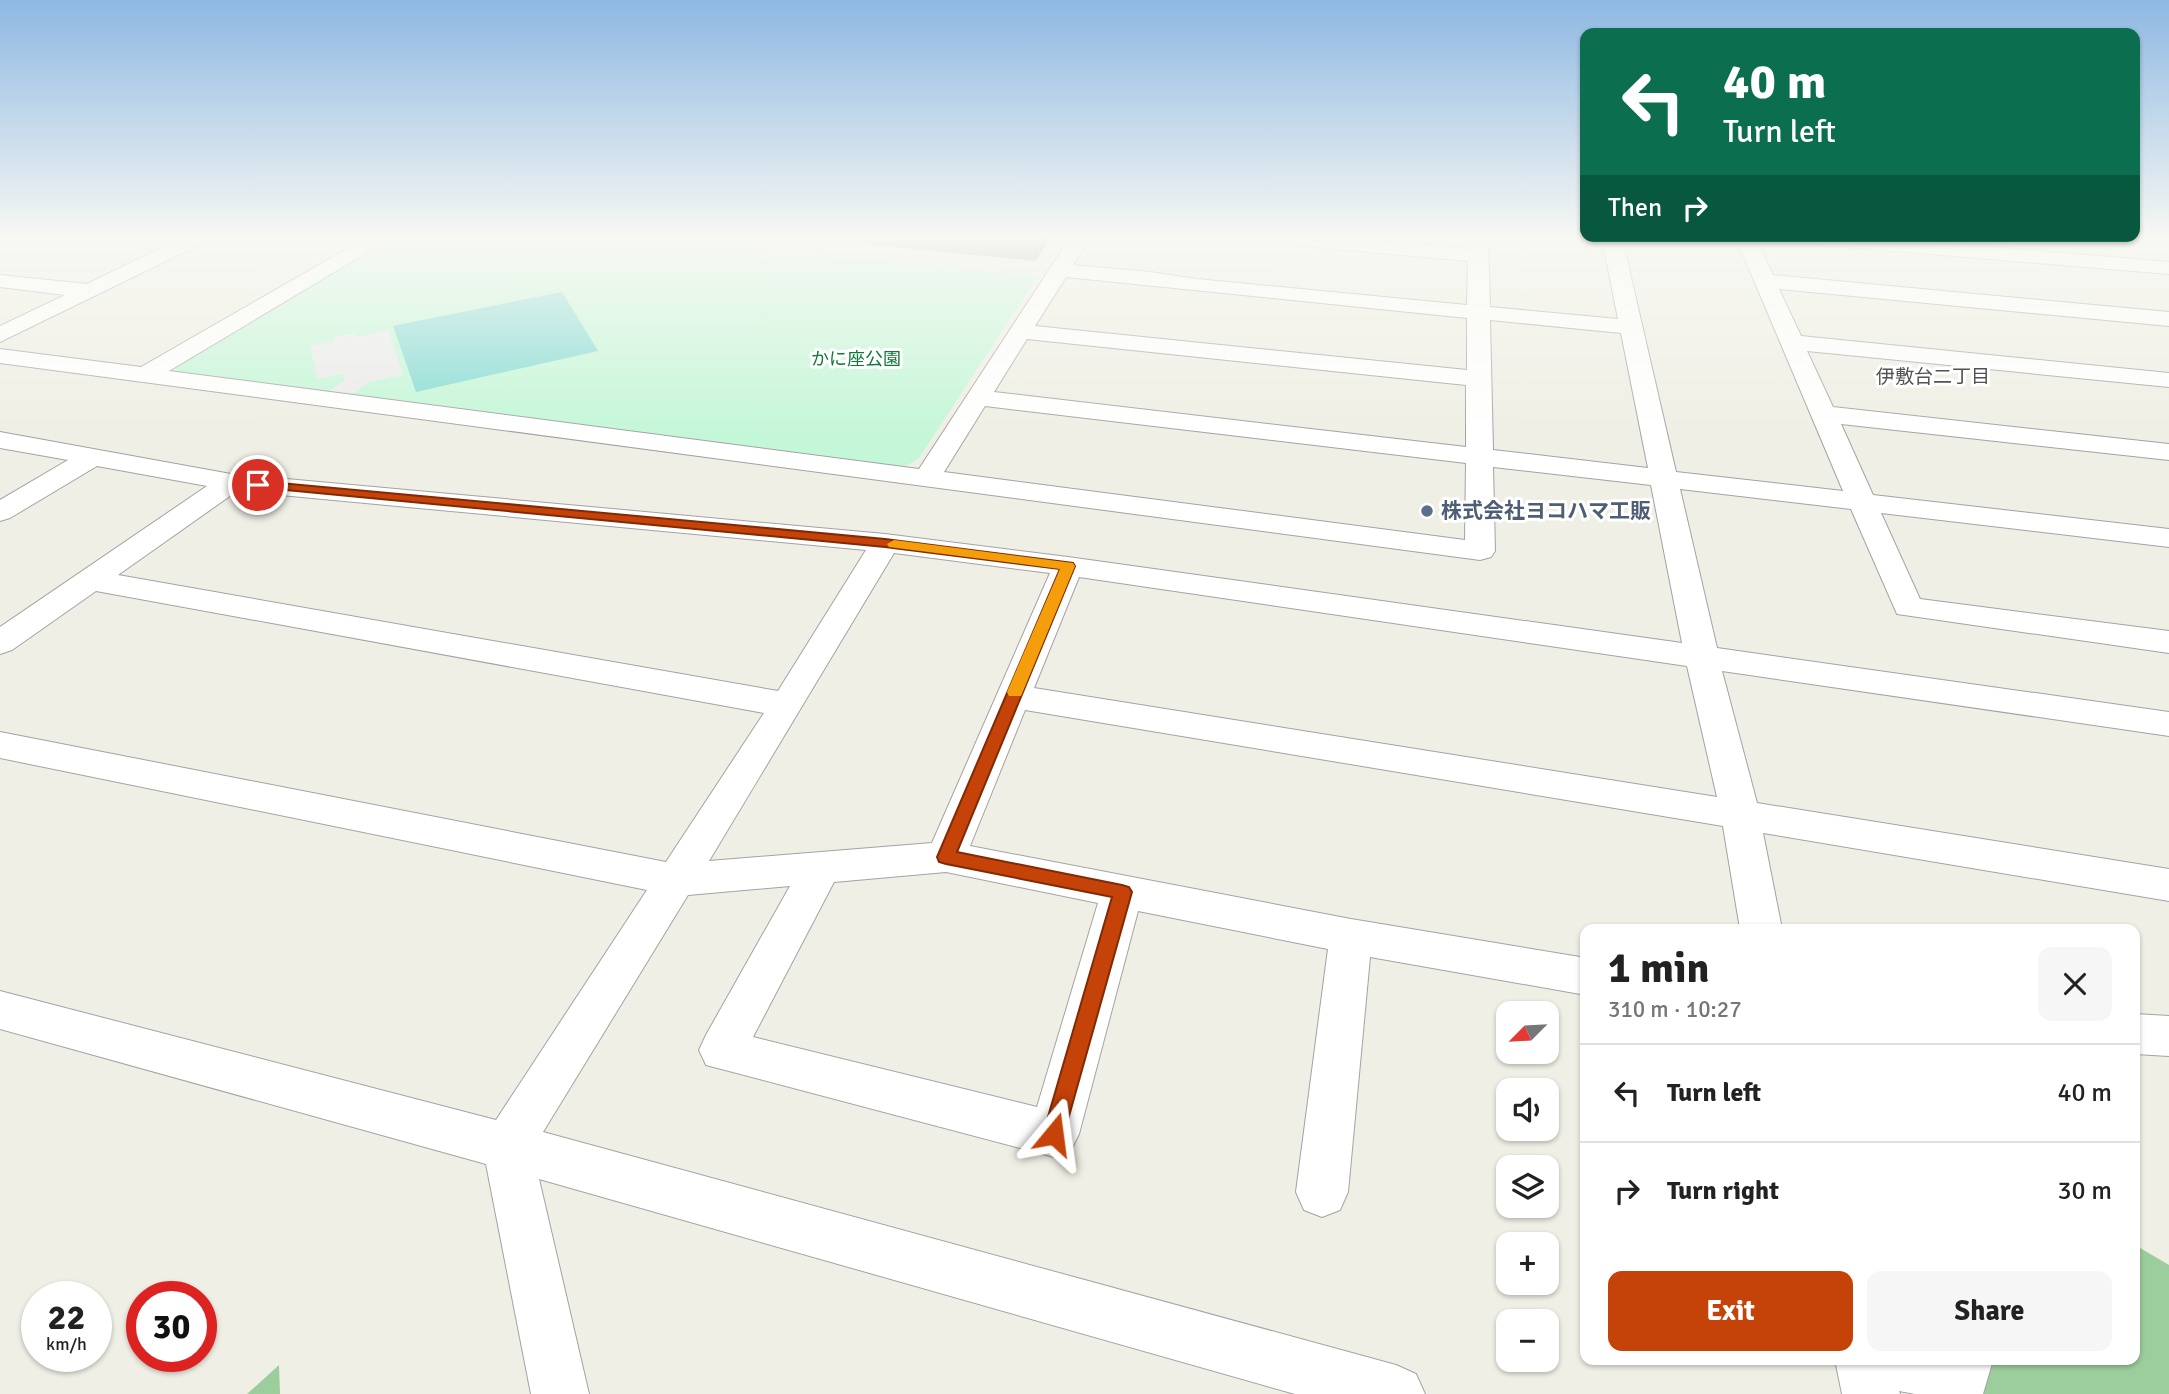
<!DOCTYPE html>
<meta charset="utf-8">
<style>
body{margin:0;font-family:Signika,"Noto Sans JP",sans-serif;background:#f6f6f6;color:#222;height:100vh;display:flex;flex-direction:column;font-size:26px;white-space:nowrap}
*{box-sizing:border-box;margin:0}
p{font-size:23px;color:#767676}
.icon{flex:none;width:38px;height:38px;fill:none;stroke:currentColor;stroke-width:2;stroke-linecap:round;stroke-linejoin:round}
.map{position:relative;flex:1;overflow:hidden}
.details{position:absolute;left:1580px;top:924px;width:560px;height:441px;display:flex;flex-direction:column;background:#fff;border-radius:14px;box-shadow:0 2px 5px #0004}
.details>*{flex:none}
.top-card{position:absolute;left:1580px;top:28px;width:560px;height:214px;border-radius:14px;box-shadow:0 2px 5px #0004;background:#0b6e4f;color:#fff;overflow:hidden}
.needle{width:46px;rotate:246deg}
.tools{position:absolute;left:1496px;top:1001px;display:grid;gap:14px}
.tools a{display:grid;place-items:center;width:63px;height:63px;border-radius:14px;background:#fff;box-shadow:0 2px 5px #0004;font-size:35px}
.speed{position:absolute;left:21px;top:1281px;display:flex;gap:14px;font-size:35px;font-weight:700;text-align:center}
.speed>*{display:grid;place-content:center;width:91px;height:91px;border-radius:50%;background:#fff;box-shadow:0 2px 5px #0004;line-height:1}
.speed small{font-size:18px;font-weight:400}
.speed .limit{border:10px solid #d22;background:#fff;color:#111}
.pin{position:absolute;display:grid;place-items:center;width:60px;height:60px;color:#fff;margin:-30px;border:4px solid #fff;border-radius:50%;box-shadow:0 2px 7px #0007}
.me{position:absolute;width:77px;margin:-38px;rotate:16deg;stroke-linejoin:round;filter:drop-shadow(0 0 5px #0008)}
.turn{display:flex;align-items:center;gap:24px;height:147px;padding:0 28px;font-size:32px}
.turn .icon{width:91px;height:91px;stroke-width:2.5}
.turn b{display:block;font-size:49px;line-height:60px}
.then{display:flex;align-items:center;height:66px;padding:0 28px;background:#0003;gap:14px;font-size:26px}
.round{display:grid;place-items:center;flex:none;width:74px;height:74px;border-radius:14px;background:#f6f6f6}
.summary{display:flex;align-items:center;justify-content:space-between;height:119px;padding:0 28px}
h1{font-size:42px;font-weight:700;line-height:52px}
.button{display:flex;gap:14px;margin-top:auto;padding:14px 28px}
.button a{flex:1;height:80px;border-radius:14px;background:#c54208;color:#fff;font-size:28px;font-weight:700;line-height:80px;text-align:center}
.button a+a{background:#f6f6f6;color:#222}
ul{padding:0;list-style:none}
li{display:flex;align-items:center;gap:21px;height:98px;padding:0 28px;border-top:2px solid #e0e0e0}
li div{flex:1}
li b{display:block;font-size:26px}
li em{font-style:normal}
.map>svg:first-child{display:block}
.forest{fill:#9ccd9c}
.park{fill:#c4f7d8}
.pitch{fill:#86dbd4}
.parking{fill:#ebebeb}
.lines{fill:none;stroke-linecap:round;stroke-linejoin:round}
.minor-casing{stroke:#a3a3a3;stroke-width:2}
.minor{fill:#fff;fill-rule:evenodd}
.wall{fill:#9c9890}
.shaded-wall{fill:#7f7c76}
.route{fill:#c54208;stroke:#802b05;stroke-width:2}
.slow{fill:#f59e0b}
.service-dot{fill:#5c6f8a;stroke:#fff;stroke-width:2.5}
.labels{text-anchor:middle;stroke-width:6;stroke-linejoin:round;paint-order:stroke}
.far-park-label{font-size:18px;fill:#107939;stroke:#fff}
.far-neighbourhood-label{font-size:19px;fill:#525252;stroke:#fff}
.service-label{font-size:21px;font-weight:bold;fill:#4e5e75;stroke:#fff;text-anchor:start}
</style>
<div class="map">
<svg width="2169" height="1394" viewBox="0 0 2169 1394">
<rect width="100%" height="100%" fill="#efefe5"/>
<path class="forest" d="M 2135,1245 L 2169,1265 L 2169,1394 L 1980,1394 L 1962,1371 L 1970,1360 L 2135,1360 Z
M 279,1365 L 280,1394 L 247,1394 Z"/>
<path class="park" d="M 396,238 L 655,238 L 1038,276 L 919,458 L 908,465 L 897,467 L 175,371 L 178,363 Z"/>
<path class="pitch" d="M 562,292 L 598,351 L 416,392 L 393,326 Z"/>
<path class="parking" d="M 388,330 L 403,375 L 369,382 L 352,394 L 329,391 L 345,380 L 343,374 L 317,379 L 310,346 L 334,341 L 334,337 L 355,333 L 356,337 Z"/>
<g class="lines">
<defs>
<path id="minor" d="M 181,238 L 208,238 L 205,242 L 0,342 L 0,326 L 65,295 L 0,287 L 0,275 L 87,284 Z
M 366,238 L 391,238 L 169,371 L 919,469 L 1070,238 L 1090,238 L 1073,265 L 1150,272 L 1197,279 L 1467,305 L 1468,261 L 1280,244 L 1270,238 L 1351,238 L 1468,249 L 1468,238 L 1488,238 L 1490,307 L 1618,319 L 1602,238 L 1622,238 L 1676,472 L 1843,491 L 1736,238 L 1756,238 L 1773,275 L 2169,312 L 2169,326 L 1779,289 L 1801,336 L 2169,373 L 2169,387 L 1807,351 L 1833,407 L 2169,444 L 2169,460 L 1841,424 L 1873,495 L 2169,529 L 2169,547 L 1881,513 L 1920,599 L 2169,631 L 2169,653 L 1897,614 L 1851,509 L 1680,489 L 1717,648 L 2169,712 L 2169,736 L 1722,671 L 1757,803 L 2169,869 L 2169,901 L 1763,833 L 1782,929 L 1740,929 L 1723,826 L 1025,710 L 970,846 L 1351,919 L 1586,958 L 1586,995 L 1370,957 L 1348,1192 L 1340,1210 L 1322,1217 L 1304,1210 L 1296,1192 L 1328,949 L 1138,911 L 1079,1134 L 1071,1150 L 1054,1157 L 706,1065 L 699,1050 L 706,1035 L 790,886 L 688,895 L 543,1132 L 1396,1365 L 1416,1374 L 1425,1394 L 1295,1394 L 539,1179 L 589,1394 L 531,1394 L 486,1164 L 0,1029 L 0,991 L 496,1120 L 647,890 L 0,758 L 0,732 L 666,862 L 764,713 L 96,591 L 12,650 L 0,654 L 0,627 L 207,486 L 97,466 L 10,518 L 0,521 L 0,500 L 68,460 L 0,448 L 0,432 L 231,474 L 885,534 L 1068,557 L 1682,643 L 1651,485 L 1493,467 L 1495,551 L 1491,557 L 1480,560 L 0,363 L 0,349 L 141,367 ZM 1066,277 L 1467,318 L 1467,370 L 1035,326 ZM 1490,320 L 1621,333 L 1648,468 L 1493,450 ZM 1027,339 L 1466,385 L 1466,447 L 994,392 ZM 985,406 L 1466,463 L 1465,540 L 944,472 ZM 237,491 L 866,550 L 778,691 L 118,575 ZM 894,553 L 1050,573 L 932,843 L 709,861 ZM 1079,577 L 1687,666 L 1717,797 L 1034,688 ZM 946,872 L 1098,903 L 1037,1107 L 753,1037 L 834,882 Z
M 1802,238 L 1889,238 L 2169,262 L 2169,274 L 1812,244 Z
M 2135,1014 L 2169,1016 L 2169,1056 L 2135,1054 Z
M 1835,1360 L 1993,1360 L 1983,1394 L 1915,1394 L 1899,1391 L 1900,1394 L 1842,1394 Z"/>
</defs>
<use href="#minor" class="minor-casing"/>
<use href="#minor" class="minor"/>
</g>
<path class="wall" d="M 803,238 L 1050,238 L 1035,261 Z"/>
<path class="shaded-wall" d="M 1034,238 L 1050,238 L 1035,261 Z"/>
<linearGradient id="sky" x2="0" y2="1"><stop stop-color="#8eb8e3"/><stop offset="0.55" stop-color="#f8f8f3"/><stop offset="1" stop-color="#f8f8f3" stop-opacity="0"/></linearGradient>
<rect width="2169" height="434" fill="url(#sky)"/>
<path class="route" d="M 258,481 L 885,539 L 1073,563 L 1075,566 L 957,852 L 1122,885 L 1129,887 L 1132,892 L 1062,1141 L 1054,1144 L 1046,1141 L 1043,1134 L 1112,897 L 946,864 L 939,862 L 937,857 L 1060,569 L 885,547 L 254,487 L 254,482 Z"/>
<path class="slow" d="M 894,540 L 1073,563 L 1075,566 L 1021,696 L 1009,696 L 1007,692 L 1060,569 L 889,547 L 887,544 Z"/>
<circle class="service-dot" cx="1427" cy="511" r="7"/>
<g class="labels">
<g class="far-park-label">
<text x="856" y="365">かに座公園</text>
</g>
<g class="far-neighbourhood-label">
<text x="1933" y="383">伊敷台二丁目</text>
</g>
<g class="service-label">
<text x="1441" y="518">株式会社ヨコハマ工販</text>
</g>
</g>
</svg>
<div class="tools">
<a><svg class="needle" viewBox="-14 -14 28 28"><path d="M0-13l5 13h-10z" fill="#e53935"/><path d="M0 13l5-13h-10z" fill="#767676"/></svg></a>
<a><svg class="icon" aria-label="sound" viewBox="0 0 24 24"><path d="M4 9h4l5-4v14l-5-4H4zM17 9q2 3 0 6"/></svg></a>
<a><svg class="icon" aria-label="layers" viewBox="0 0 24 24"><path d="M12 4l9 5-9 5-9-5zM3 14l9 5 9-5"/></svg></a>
<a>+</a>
<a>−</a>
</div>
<div class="speed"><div>22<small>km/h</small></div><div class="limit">30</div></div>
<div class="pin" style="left:258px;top:485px;background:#d93025"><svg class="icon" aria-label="arrive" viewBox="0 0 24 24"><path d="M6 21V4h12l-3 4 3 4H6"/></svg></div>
<svg class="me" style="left:1054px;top:1134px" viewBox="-20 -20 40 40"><path d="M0-17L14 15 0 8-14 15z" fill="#c54208" stroke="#fff" stroke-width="4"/></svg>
<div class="top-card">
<div class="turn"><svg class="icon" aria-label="left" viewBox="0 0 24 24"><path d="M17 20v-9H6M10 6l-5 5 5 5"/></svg><div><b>40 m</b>Turn left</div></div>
<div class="then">Then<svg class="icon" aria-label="right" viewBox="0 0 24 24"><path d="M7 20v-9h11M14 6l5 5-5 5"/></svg></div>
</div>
<section class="details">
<div class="summary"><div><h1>1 min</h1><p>310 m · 10:27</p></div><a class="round"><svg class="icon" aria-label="close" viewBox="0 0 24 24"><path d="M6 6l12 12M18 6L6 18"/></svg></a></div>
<ul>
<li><svg class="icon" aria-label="left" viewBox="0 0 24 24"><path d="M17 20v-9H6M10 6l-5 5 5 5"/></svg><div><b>Turn left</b></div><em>40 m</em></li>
<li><svg class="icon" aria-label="right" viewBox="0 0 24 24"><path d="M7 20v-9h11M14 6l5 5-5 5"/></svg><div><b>Turn right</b></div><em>30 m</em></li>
</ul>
<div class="button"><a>Exit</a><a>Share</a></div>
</section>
</div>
